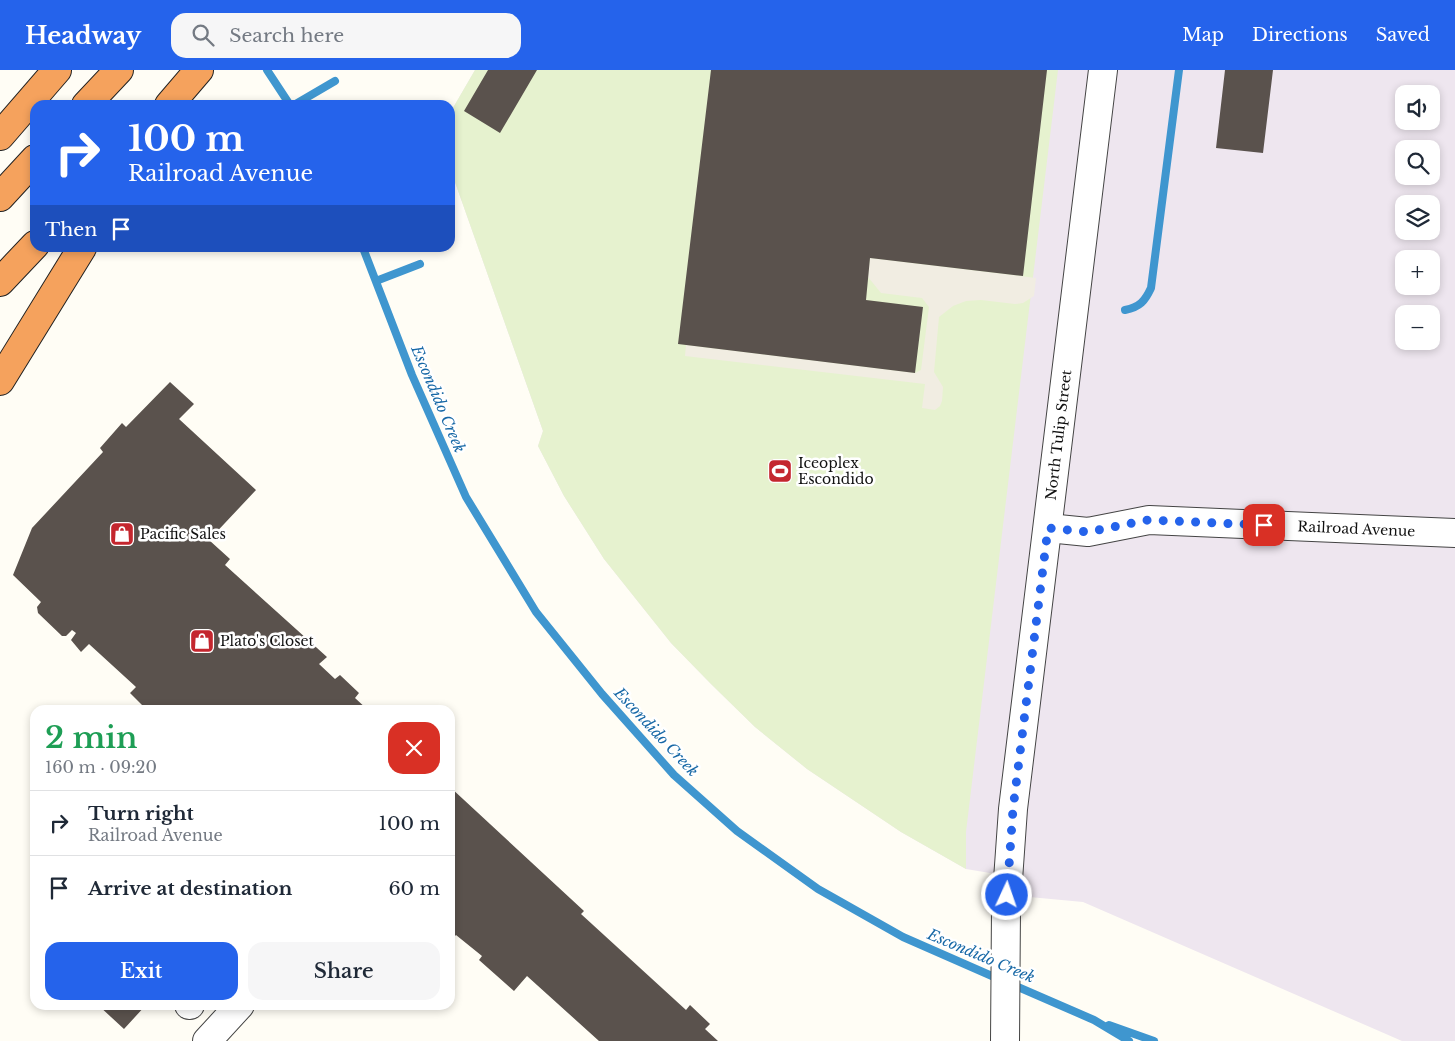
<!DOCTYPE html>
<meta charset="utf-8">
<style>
body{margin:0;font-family:"Libre Baskerville",serif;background:#f6f6f7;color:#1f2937;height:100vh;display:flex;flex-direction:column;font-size:19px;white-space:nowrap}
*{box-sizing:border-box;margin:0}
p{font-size:16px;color:#747a83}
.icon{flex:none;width:28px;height:28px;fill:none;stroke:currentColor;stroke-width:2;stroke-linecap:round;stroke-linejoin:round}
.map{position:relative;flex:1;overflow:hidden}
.details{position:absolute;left:30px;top:635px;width:425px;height:305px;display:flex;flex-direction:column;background:#fff;border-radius:15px;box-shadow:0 2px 8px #0003}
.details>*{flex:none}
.top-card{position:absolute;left:30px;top:30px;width:425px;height:152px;border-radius:15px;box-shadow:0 2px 8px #0003;background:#2563eb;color:#fff;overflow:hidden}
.controls{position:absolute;left:1395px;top:15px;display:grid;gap:10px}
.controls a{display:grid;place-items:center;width:45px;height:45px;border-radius:10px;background:#fff;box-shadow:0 2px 8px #0003;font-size:25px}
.pin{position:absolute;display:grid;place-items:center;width:42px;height:42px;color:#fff;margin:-21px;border-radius:10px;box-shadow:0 2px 8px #0006}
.me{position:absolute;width:55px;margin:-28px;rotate:3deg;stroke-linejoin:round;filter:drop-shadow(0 0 4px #0008)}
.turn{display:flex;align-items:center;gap:18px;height:105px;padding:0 15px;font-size:22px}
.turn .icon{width:65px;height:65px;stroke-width:2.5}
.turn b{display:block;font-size:35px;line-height:42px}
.then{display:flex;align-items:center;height:48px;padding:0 15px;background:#0003;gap:10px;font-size:19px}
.round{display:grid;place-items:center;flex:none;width:52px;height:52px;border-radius:15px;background:#f6f6f7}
.overview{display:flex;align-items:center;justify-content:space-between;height:85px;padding:0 15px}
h1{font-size:30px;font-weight:600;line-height:38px;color:#1e9e55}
.primary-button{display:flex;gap:10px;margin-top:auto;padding:10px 15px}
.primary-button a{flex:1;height:58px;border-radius:15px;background:#2563eb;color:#fff;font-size:20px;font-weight:600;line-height:58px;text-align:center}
.primary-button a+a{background:#f6f6f7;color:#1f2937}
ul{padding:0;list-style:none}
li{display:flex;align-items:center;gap:15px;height:65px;padding:0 15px;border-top:1px solid #e0e1e3}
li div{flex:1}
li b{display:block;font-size:19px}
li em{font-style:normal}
header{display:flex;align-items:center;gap:30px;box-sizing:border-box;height:70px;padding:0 25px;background:#2563eb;color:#fff}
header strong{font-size:24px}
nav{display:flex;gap:28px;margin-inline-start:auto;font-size:18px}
.search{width:350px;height:45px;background:#f6f6f7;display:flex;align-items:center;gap:12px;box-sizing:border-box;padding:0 18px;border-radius:15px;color:#747a83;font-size:19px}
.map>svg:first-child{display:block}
.industrial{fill:#eee6ef;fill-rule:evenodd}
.pitch{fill:#e6f2cf}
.plaza{fill:#f1ede2}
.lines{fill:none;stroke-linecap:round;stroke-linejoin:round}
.stream{stroke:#3f96cf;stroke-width:8}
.building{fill:#5a524d}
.minor-casing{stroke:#444;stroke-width:30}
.highway-casing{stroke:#222;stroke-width:30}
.minor{stroke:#fff;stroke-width:28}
.highway{stroke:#f5a25d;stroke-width:28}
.route{stroke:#2563eb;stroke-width:9;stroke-dasharray:0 16.2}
.labels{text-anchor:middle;stroke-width:5;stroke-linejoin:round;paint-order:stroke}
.street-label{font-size:14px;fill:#111;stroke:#fff}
.poi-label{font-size:14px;fill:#111;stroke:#fff;text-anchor:start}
.water-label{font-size:15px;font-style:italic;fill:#1768a6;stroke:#fff}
</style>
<header>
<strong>Headway</strong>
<div class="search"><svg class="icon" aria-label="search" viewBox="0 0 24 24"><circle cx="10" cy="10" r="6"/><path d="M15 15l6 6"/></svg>Search here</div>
<nav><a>Map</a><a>Directions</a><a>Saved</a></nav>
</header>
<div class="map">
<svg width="1455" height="971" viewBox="0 0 1455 971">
<rect width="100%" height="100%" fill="#fffdf5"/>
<path class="industrial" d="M 475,0 L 1455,0 L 1455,971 L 1402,971 L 1083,832 L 1007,825 L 1008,806 L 966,799 L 901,762 L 807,699 L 755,657 L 711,614 L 671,573 L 604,489 L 564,426 L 538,376 L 543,361 L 450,98 L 450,43 ZM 1404,24 L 1431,24 L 1431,51 L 1404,51 ZM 1404,79 L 1431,79 L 1431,106 L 1404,106 ZM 1404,134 L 1431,134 L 1431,161 L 1404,161 ZM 1404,189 L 1431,189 L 1431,216 L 1404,216 ZM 1404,244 L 1431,244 L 1431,271 L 1404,271 Z"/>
<path class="pitch" d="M 475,0 L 1058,0 L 966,762 L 966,799 L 901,762 L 807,699 L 755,657 L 711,614 L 671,573 L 604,489 L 564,426 L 538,376 L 543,361 L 450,98 L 450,43 Z"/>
<path class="plaza" d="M 870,188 L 1036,208 L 1034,226 L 1023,233 L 1015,234 L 981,230 L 966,231 L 953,236 L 939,247 L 934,302 L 943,317 L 942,331 L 940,336 L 935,340 L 922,338 L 925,314 L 685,286 L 686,275 L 915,303 L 921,300 L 929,237 L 922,228 L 881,223 L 868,207 Z"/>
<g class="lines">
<path class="stream" d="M 267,0 L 290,35
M 294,35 L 335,11
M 363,178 L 412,305 L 466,427 L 536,542 L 602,624 L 674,705 L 737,761 L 818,819 L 903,867 L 1001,910
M 376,211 L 420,194
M 1125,240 C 1140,237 1145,231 1151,218 L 1179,0
M 1011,914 L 1094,950 L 1129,971
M 1109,955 L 1154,971"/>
</g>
<path class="building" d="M 488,0 L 537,0 L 500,63 L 464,41 Z
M 711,0 L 1047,0 L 1023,206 L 870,188 L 866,230 L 923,237 L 915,303 L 678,274 Z
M 1225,0 L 1273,0 L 1263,83 L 1216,78 Z
M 170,312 L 194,334 L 179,349 L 256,420 L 209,470 L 230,489 L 225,495 L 327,587 L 319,594 L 335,609 L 340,605 L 359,623 L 355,628 L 368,640 L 147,640 L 130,623 L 136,617 L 89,574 L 81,582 L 71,570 L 76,563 L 72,560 L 66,566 L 62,566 L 38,543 L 37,537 L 41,532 L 13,505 L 32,458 L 103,382 L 100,378 L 122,353 L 126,357 Z
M 450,717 L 584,841 L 581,844 L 686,940 L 690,935 L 710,954 L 705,959 L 718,971 L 599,971 L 527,906 L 514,921 L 479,890 L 482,886 L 456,865 L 454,867 L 450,864 Z
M 98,935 L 146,935 L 124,959 Z"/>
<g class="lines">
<defs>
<g id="minor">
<path id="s1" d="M 1048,458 L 1088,462 L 1149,450 L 1455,463"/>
<path d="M 189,935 L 190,935"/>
<path d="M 207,971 L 240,935"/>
<path id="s2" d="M 1005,971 L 1006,838 L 1013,739 L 1103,0"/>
</g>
<path id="highway" d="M 86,35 L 119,0
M 169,35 L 199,0
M 0,66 L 57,0
M 0,127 L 35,89
M 0,212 L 35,175
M 0,311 L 82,178"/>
</defs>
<use href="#minor" class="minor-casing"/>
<use href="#highway" class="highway-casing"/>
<use href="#minor" class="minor"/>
<use href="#highway" class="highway"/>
</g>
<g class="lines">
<path class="route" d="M 1007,825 L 1013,739 L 1048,458 L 1088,462 L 1148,450 L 1264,455"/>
</g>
<defs>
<symbol id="stadium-square" viewBox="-11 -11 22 22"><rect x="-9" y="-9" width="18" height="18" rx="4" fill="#c4262e" stroke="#fff"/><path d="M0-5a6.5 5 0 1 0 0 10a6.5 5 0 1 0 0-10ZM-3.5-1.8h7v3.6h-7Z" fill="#fff"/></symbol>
<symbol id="shop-square" viewBox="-11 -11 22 22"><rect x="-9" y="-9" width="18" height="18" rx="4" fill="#c4262e" stroke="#fff"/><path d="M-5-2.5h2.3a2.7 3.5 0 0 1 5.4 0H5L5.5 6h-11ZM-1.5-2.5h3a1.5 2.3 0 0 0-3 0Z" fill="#fff"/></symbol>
</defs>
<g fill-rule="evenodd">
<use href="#stadium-square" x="766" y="387" width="28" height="28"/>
<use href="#shop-square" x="108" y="450" width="28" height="28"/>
<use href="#shop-square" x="188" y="557" width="28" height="28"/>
</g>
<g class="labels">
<g class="street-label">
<text dy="5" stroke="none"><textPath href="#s2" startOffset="609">North Tulip Street</textPath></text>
<text dy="5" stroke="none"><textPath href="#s1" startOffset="310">Railroad Avenue</textPath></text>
</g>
<g class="poi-label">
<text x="798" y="398">Iceoplex<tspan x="798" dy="16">Escondido</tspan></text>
<text x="140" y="469">Pacific Sales</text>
<text x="220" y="576">Plato's Closet</text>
</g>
<g class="water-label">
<text transform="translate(438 329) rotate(67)" y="5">Escondido Creek</text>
<text transform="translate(656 662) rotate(47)" y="5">Escondido Creek</text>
<text transform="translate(981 886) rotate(23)" y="5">Escondido Creek</text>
</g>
</g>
</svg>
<div class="controls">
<a><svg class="icon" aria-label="sound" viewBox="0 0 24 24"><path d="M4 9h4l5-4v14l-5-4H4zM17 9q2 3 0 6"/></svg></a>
<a><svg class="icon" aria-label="search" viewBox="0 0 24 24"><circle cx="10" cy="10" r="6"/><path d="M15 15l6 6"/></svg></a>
<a><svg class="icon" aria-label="layers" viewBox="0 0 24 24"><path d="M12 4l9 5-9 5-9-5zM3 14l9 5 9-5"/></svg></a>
<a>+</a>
<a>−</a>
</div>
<div class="pin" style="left:1264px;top:455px;background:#d93025"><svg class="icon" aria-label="arrive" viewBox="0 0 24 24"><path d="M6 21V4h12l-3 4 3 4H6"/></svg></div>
<svg class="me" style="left:1007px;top:825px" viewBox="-20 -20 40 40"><circle r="17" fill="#2563eb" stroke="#fff" stroke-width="3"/><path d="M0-11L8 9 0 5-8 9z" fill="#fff"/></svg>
<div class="top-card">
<div class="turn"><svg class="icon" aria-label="right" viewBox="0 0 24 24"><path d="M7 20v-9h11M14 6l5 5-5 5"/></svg><div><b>100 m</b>Railroad Avenue</div></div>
<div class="then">Then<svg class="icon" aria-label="arrive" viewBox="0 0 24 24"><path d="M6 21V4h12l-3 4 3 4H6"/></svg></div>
</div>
<section class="details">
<div class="overview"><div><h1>2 min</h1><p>160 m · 09:20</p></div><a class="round" style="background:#d93025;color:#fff"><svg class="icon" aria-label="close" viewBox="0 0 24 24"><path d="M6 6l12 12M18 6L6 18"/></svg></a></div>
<ul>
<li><svg class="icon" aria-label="right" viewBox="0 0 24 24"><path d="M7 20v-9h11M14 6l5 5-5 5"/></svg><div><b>Turn right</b><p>Railroad Avenue</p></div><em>100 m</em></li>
<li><svg class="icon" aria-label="arrive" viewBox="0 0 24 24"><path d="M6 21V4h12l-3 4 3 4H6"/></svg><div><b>Arrive at destination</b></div><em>60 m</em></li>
</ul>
<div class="primary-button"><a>Exit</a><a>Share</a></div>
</section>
</div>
